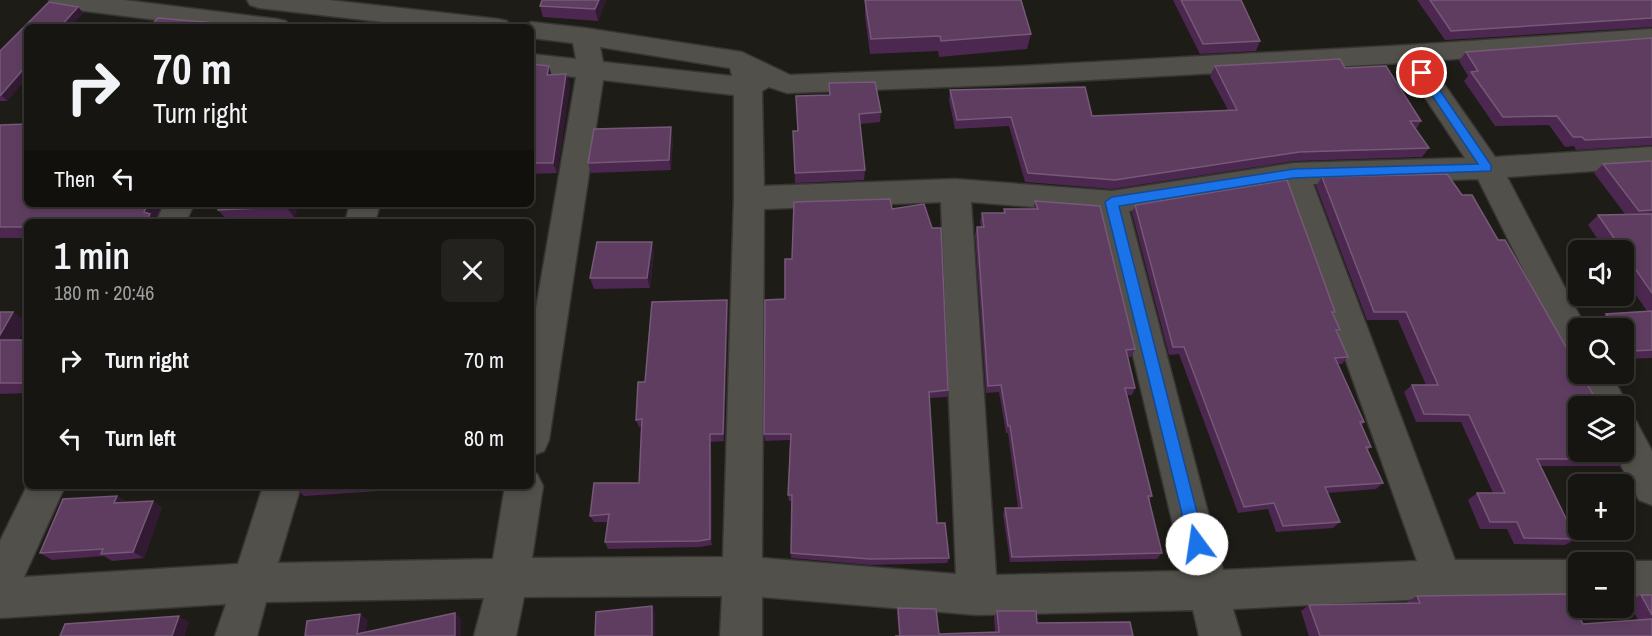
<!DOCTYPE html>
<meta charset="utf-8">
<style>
body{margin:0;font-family:"Archivo Narrow",sans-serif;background:#23221f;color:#f1f3f6;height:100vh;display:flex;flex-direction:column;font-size:22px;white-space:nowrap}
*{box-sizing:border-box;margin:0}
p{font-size:20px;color:#9e9f9f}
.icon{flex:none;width:33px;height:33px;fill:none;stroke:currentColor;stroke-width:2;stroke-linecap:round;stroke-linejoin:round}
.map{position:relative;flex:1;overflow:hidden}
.panel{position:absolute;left:24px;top:219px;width:510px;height:270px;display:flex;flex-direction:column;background:#161511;border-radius:9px;box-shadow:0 3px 9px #0003,0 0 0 2px #353431}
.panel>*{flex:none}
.top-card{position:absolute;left:24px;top:24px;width:510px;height:183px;border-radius:9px;box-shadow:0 3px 9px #0003,0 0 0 2px #353431;background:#161511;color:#f1f3f6;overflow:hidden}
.controls{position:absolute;left:1568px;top:240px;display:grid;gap:12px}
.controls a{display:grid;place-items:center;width:66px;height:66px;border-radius:9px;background:#161511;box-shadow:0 3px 9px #0003,0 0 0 2px #353431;font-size:30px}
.pin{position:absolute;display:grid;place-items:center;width:51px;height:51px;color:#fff;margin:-26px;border:3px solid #fff;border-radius:50%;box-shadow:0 2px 6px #0007}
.me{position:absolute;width:66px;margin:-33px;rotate:346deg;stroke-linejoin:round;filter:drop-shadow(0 0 4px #0008)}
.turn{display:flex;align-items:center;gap:21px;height:126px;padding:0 30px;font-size:27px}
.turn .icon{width:78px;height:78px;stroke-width:2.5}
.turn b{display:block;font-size:42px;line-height:51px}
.then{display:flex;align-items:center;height:57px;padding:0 30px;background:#0003;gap:12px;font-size:22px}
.round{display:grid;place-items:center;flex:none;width:63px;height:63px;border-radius:9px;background:#23221f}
.summary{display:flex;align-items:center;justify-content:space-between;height:102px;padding:0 30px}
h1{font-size:36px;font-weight:600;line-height:45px}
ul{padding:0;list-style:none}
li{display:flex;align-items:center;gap:18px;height:78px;padding:0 30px}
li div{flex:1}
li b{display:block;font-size:22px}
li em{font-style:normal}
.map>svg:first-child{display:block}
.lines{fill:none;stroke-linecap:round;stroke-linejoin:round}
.street-casing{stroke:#373633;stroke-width:3}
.street{fill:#52504a;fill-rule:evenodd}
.wall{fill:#4c2750}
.shaded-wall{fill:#321a32}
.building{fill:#5e3d61;stroke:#755977;stroke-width:1.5}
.route{fill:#1a73e8;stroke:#114b97;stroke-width:1.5}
</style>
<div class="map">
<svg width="1652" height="636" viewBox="0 0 1652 636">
<rect width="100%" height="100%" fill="#1e1c17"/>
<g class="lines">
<defs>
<path id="street" d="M 49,0 L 124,0 L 277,19 L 286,21 L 290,27 L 213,27 L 61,8 L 52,5 Z
M 247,0 L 329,0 L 498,19 L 507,21 L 511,27 L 427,27 L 259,8 L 250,5 Z
M 531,22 L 585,28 L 742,52 L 790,75 L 1000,67 L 1409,45 L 1652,29 L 1652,45 L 1428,61 L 1495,157 L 1652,147 L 1652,167 L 1507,177 L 1586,328 L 1578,328 L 1578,359 L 1566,355 L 1478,179 L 1313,184 L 1455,560 L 1578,560 L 1585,562 L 1578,562 L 1578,598 L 1443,598 L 1233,609 L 1241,636 L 1199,636 L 1193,610 L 977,615 L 762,597 L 762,636 L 720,636 L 722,596 L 524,597 L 516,636 L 474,636 L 484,598 L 266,602 L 257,636 L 215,636 L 226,604 L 0,618 L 0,541 L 27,486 L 65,486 L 24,577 L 238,564 L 263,486 L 301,486 L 278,563 L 493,559 L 505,486 L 531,486 L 531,471 L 537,474 L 543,486 L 532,558 L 723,557 L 734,198 L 734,95 L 603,80 L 549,440 L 544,451 L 531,456 L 531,337 L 576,77 L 531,72 L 531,54 L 576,59 L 573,43 L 531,38 L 531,27 L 520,27 ZM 600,47 L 730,68 L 732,76 L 603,62 ZM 1402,63 L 1465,158 L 1294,163 L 1112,191 L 955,179 L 764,186 L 762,91 L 769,87 L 787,93 L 1000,85 ZM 1284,186 L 1417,561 L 1223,570 L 1129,211 ZM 941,202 L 956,574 L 762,558 L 764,209 ZM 971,202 L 1099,212 L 1184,571 L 996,575 Z
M 164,204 L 194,204 L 186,222 L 156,222 Z
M 350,204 L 380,204 L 375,222 L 345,222 Z
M 1578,369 L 1578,374 L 1611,374 L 1628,406 L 1623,416 L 1623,406 L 1592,406 L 1576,374 Z
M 1623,416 L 1636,421 L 1652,451 L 1652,505 L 1639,500 L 1614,452 L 1623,452 Z
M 1623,561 L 1652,561 L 1652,599 L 1623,599 L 1623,562 L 1618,562 Z"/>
</defs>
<use href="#street" class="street-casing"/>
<use href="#street" class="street"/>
</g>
<path class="wall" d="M 606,0 L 598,21 L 543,17 L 540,6 Z
M 865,0 L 1031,34 L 1027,49 L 939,57 L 938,51 L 870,54 L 865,16 Z
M 1173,0 L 1241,0 L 1260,41 L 1256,51 L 1200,54 Z
M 1417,0 L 1652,0 L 1652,27 L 1445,40 Z
M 49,2 L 78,7 L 83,13 L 70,27 L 27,27 L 27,77 L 7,101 L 0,101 L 0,51 Z
M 1652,38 L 1652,145 L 1576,150 L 1574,146 L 1565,147 L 1549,125 L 1495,126 L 1464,81 L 1468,76 L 1459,61 L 1466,52 Z
M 531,64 L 552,74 L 566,74 L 570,85 L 557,173 L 531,174 Z
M 1215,66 L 1345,68 L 1421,121 L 1416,129 L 1429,148 L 1422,157 L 1294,161 L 1112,189 L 1025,182 L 1009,126 L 955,129 L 949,100 L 950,90 L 1092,116 L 1228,110 L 1210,76 Z
M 829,83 L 881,112 L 880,122 L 860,124 L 865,170 L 864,180 L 795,183 L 793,131 L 798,131 L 829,95 Z
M 0,125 L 27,204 L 162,204 L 155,219 L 158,222 L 27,222 L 27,238 L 0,238 Z
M 673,137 L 671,170 L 591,173 L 588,163 Z
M 1652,161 L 1652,358 L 1623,359 L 1623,328 L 1599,328 L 1595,323 L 1606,314 L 1647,311 L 1623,276 L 1623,250 L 1605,250 L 1588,225 L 1598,215 L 1625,214 L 1594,173 L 1603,164 Z
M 1322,177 L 1462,195 L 1498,240 L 1630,459 L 1619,466 L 1540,466 L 1576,539 L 1565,545 L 1514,544 L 1507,529 L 1480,529 L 1468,500 L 1477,493 L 1493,493 L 1461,422 L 1416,422 L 1404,392 L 1412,385 L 1426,385 L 1398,320 L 1367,320 L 1316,186 Z
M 1035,201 L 1135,349 L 1131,357 L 1128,357 L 1135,388 L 1132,395 L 1127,395 L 1152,496 L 1149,501 L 1162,553 L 1157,559 L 1010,562 L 1003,514 L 1005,508 L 1018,508 L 1008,433 L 1006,433 L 999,392 L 986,393 L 975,235 L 977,227 L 981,227 L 980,221 L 982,213 L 1003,213 L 1004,209 L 1033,209 Z
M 220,204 L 299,204 L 294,217 L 227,220 L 218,210 Z
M 1135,205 L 1335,312 L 1333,315 L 1340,330 L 1337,333 L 1348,357 L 1342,364 L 1338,364 L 1364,422 L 1362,425 L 1371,447 L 1368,450 L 1383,483 L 1376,489 L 1327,493 L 1340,522 L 1333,528 L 1276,532 L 1268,509 L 1238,513 L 1179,354 L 1169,355 L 1132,213 Z
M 892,209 L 948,390 L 947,397 L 929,398 L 937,523 L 949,558 L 947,563 L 870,565 L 791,558 L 792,501 L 789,501 L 788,495 L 790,440 L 765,441 L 764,434 L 792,259 Z
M 654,252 L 650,288 L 594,289 L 590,278 Z
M 727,300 L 728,308 L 724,441 L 711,442 L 712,545 L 700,547 L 608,549 L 605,542 L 608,522 L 594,522 L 590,516 L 639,483 L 641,427 L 639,427 L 636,420 L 645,382 Z
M 0,312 L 13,312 L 27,323 L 18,340 L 27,340 L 27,393 L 0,394 Z
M 295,486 L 396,486 L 395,490 L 304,496 L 296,488 Z
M 117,496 L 127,502 L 162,507 L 144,558 L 112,561 L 104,556 L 52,560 L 40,553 Z
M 1641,595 L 1652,595 L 1652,636 L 1309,636 L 1301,611 L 1309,605 L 1407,603 L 1407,602 L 1417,596 L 1583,624 L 1638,620 L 1628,601 Z
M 898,608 L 939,634 L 995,632 L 994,617 L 997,611 L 1037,623 L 1133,636 L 899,636 L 897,614 Z"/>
<path class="shaded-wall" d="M 599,0 L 606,0 L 598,21 L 595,9 Z
M 78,7 L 83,13 L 70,27 L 60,27 Z
M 27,65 L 27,77 L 7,101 L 1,95 Z
M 549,66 L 552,77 L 547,75 Z
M 566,74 L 570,85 L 557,173 L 553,163 Z
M 671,127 L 673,137 L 671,170 L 669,160 Z
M 148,204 L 162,204 L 155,219 L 158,222 L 146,222 L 144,212 Z
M 288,204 L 299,204 L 294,217 L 286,207 Z
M 652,242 L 654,252 L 650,288 L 647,278 Z
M 727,300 L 728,308 L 724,441 L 723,434 Z
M 13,312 L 27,323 L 11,351 L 0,342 L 0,335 Z
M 710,434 L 711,442 L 712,545 L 710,539 Z
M 117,496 L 128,502 L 114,503 Z
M 153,501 L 162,507 L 144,558 L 133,552 Z
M 652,606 L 655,612 L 655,636 L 652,636 Z
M 455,613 L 461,618 L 461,636 L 455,636 Z
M 360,614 L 368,620 L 365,636 L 357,634 Z
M 179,616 L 189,622 L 185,636 L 172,636 Z"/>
<path class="building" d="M 542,0 L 599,0 L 595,9 L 540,6 Z
M 865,0 L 1021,0 L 1031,34 L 941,41 L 940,36 L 871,39 Z
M 1181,0 L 1241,0 L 1260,41 L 1203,44 Z
M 1430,0 L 1652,0 L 1652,18 L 1451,31 Z
M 49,2 L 78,7 L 60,27 L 27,27 L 27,65 L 1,95 L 0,95 L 0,51 Z
M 158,18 L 238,25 L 237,27 L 150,27 Z
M 1652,38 L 1652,137 L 1585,140 L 1582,137 L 1573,137 L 1557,116 L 1503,117 L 1471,72 L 1478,71 L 1466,52 Z
M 1340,59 L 1345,68 L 1386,66 L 1421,121 L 1410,121 L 1429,148 L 1299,152 L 1115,180 L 1028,173 L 1011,117 L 957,120 L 950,90 L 1085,87 L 1092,116 L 1237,110 L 1215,66 Z
M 531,64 L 549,66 L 547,75 L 566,74 L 553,163 L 531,163 Z
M 875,82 L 881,112 L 859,114 L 865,170 L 795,173 L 793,131 L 798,131 L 796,96 L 830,95 L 829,83 Z
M 27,124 L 27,204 L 148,204 L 144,212 L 150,214 L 146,222 L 27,222 L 27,227 L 0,227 L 0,125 Z
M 671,127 L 669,160 L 588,163 L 594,129 Z
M 1652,161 L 1652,210 L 1639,211 L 1603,164 Z
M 1447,174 L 1462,195 L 1472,195 L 1498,240 L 1505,240 L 1578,368 L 1578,374 L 1581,374 L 1600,406 L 1578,406 L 1578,452 L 1623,452 L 1623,447 L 1630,459 L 1537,459 L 1576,539 L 1524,538 L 1517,522 L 1490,522 L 1477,493 L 1505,493 L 1469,415 L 1424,414 L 1412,385 L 1438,385 L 1406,312 L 1374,312 L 1322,177 Z
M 1287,180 L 1335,312 L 1332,312 L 1340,330 L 1336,330 L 1348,357 L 1335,358 L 1364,422 L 1360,422 L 1371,447 L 1366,447 L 1383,483 L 1325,487 L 1340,522 L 1283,526 L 1274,503 L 1244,507 L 1184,347 L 1173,347 L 1135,205 Z
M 890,199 L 892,209 L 924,204 L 932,228 L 941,228 L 948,390 L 929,392 L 937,523 L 945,523 L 949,558 L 870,559 L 791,553 L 792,495 L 788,495 L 791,434 L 764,434 L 765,300 L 785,299 L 785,259 L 792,259 L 794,202 Z
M 1035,201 L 1100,206 L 1135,349 L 1126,350 L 1135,388 L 1125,388 L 1152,496 L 1148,496 L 1162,553 L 1012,557 L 1005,508 L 1022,508 L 1010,426 L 1008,426 L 1001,385 L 988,386 L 977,227 L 984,227 L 982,213 L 1005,213 L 1004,209 L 1038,209 Z
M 220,204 L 288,204 L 286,207 L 218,210 Z
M 1652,214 L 1652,293 L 1598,215 Z
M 597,242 L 652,242 L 647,278 L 590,278 Z
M 727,300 L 723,434 L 710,434 L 710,539 L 698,541 L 605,542 L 609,514 L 590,516 L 594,483 L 639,483 L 642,419 L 636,420 L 638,382 L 645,382 L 652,302 Z
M 1652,311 L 1652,350 L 1631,351 L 1623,339 L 1623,328 L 1616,328 L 1606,314 Z
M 0,312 L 13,312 L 0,335 Z
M 0,340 L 27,340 L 27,383 L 0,383 Z
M 295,486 L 336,486 L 296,488 Z
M 117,496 L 114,503 L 153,501 L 133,552 L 101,554 L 103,549 L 40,553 L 63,499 Z
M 1568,594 L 1583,624 L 1652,619 L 1652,636 L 1320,636 L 1309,605 L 1420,603 L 1417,596 Z
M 1641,595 L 1652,595 L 1652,615 Z
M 652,606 L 652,636 L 595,636 L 596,612 Z
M 898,608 L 936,609 L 939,634 L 999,632 L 997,611 L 1036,611 L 1037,623 L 1130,622 L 1133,636 L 895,636 L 900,636 Z
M 455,613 L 455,636 L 305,636 L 307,621 L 360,614 L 357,634 Z
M 179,616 L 172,636 L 60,636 L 65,624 Z"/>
<path class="route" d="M 1422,69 L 1426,70 L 1491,165 L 1491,171 L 1294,178 L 1119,206 L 1205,544 L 1203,550 L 1197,552 L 1191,550 L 1105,202 L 1112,197 L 1294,169 L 1478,164 L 1417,73 Z"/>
</svg>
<div class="controls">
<a><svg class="icon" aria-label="sound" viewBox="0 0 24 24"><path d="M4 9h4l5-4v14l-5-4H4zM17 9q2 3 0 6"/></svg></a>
<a><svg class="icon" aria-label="search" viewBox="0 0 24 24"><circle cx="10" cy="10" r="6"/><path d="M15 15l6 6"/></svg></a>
<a><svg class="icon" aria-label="layers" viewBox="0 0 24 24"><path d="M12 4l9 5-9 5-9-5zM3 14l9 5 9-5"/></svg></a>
<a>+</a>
<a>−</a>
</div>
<div class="pin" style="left:1422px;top:73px;background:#d93025"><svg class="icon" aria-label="arrive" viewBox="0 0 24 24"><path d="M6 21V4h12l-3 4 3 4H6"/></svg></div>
<svg class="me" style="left:1197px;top:544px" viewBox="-20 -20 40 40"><circle r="19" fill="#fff"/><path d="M0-13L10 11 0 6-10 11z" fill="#1a73e8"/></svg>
<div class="top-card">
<div class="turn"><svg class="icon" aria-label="right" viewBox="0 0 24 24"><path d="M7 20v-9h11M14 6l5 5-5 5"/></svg><div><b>70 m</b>Turn right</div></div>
<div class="then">Then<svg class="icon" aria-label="left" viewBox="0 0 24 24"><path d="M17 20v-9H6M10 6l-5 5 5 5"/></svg></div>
</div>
<section class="panel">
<div class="summary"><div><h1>1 min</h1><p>180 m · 20:46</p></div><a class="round"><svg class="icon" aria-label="close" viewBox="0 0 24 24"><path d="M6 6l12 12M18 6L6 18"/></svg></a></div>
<ul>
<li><svg class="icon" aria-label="right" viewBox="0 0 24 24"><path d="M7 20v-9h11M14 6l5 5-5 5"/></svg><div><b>Turn right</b></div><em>70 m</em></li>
<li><svg class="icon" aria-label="left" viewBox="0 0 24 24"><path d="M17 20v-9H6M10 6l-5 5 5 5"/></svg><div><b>Turn left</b></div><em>80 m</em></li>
</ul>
</section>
</div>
